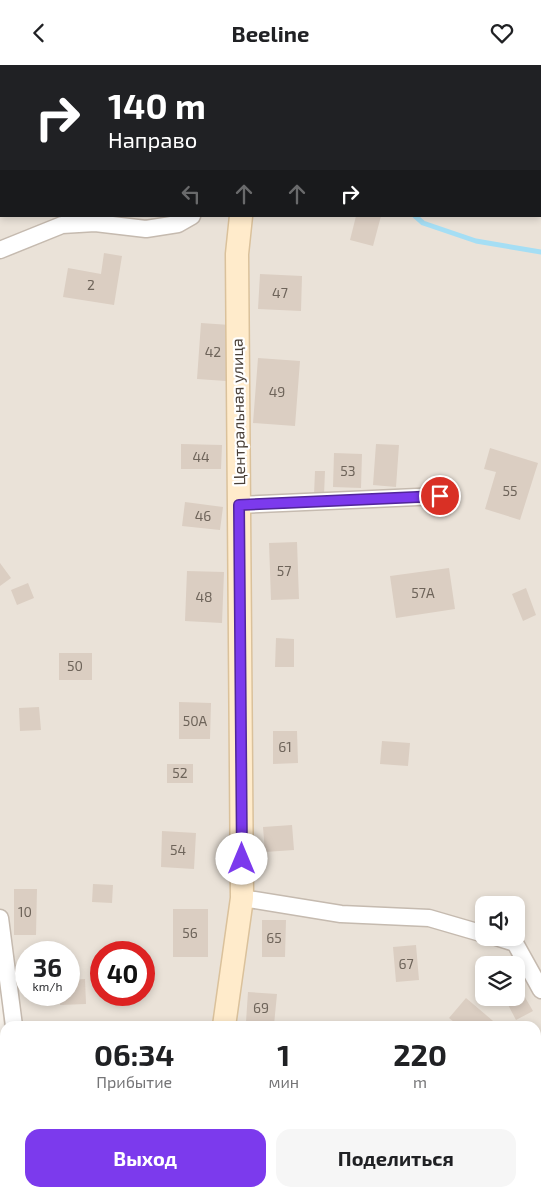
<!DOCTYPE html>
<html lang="ru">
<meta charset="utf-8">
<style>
body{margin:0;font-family:"Exo 2",sans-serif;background:#f6f6f6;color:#202124;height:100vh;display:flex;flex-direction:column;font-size:19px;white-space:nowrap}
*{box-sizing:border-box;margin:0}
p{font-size:16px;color:#757577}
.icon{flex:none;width:28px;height:28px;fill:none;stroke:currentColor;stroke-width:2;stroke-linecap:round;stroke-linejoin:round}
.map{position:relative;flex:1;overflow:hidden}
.side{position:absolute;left:0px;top:956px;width:541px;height:176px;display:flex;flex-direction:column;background:#fff;border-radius:15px 15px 0 0;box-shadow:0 2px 8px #0003}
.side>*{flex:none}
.banner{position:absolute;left:0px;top:0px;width:541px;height:152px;box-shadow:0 2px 8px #0003;background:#202124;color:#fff;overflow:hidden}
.tools{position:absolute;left:475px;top:831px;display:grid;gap:10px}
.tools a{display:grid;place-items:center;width:50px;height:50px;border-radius:10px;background:#fff;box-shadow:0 2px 8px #0003;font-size:25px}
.speed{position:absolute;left:15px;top:876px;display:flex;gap:10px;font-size:25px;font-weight:700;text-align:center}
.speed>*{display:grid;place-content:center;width:65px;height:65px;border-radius:50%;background:#fff;box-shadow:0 2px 8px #0003;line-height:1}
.speed small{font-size:12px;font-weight:400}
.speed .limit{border:8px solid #d22;background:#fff;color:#111}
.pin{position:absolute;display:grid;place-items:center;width:42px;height:42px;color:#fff;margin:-21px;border:2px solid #fff;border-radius:50%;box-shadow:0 1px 5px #0007}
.me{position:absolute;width:55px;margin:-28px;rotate:0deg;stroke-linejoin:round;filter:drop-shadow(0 0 4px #0008)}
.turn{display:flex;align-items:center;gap:18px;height:105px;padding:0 25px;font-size:22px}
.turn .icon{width:65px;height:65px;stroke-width:2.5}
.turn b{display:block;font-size:35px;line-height:42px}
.lanes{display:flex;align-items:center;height:48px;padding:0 25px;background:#0003;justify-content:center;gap:25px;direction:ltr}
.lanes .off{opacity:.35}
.eta{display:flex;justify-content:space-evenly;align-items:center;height:85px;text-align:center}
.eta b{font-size:30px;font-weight:700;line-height:35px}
.button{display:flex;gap:10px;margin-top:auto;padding:10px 25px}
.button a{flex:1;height:58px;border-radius:15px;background:#7c3aed;color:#fff;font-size:20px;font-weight:700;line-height:58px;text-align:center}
.button a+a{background:#f6f6f6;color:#202124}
header{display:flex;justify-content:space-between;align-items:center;height:65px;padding:0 25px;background:#fff;font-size:22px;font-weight:700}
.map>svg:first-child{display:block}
.residential{fill:#eae2d8;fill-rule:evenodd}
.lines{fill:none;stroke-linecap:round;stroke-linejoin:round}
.stream{stroke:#a5def4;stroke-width:5}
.building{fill:#dbcec2}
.lane-casing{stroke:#c5baaf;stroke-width:10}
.street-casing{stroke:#c5baaf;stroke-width:19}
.secondary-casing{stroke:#dac19b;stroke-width:25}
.lane{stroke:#fff;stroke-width:8}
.street{stroke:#fff;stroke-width:16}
.secondary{stroke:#ffebcb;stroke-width:22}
.route-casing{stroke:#51269a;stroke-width:12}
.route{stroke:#7c3aed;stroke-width:9}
.labels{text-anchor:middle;stroke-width:4.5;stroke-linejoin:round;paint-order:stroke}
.number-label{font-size:14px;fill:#6e645a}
.street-label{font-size:16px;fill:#4a4038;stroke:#fff}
</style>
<header><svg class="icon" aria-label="back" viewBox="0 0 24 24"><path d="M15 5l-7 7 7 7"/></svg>Beeline<svg class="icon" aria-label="heart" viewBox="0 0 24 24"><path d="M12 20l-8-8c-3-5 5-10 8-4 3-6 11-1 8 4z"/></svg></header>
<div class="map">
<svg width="541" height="1132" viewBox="0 0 541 1132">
<rect width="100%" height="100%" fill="#f6f1ea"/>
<path class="residential" d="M 0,0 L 541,0 L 541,1132 L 19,1132 L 18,1128 L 536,1128 L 536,961 L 5,961 L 5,975 L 0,918 ZM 1,1 L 540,1 L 540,151 L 1,151 ZM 484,840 L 516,840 L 516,872 L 484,872 ZM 26,888 L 69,888 L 69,930 L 26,930 ZM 101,888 L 144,888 L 144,930 L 101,930 ZM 484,900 L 516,900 L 516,932 L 484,932 Z"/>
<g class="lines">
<path class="stream" d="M 415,151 L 423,158 L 476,176 L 541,187"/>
</g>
<path class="building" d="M 356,151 L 381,151 L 373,181 L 350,175 Z
M 104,188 L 122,191 L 114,240 L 63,232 L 68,203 L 101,209 Z
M 260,209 L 302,211 L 301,246 L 258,244 Z
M 201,258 L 230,260 L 226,316 L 197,314 Z
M 258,293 L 300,296 L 295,361 L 253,358 Z
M 181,379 L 222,380 L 221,404 L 181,404 Z
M 376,379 L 399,380 L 396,422 L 373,420 Z
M 490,383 L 538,398 L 520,455 L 485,444 L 496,407 L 484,404 Z
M 334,388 L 362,389 L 361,423 L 333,422 Z
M 315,406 L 325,406 L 324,430 L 314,430 Z
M 185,437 L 223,442 L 220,465 L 182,461 Z
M 297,477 L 299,534 L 271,535 L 269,478 Z
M 0,498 L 11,513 L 0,521 Z
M 449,503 L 455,544 L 396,553 L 390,511 Z
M 187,506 L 224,507 L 222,558 L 185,556 Z
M 28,518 L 34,533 L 17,540 L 11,525 Z
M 526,523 L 536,550 L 523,556 L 512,529 Z
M 276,573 L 294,574 L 294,602 L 275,602 Z
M 59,588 L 92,588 L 92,615 L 59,615 Z
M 179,637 L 211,638 L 210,674 L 179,674 Z
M 39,642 L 41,665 L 20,666 L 19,643 Z
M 273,666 L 297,666 L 298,698 L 273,699 Z
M 382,676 L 410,678 L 408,701 L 380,699 Z
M 167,699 L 193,699 L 193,718 L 167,718 Z
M 292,760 L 294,785 L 265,787 L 263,762 Z
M 162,766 L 196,768 L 194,804 L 161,802 Z
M 93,819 L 113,820 L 112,838 L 92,837 Z
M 14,824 L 37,824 L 36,870 L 14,870 Z
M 173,844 L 208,844 L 208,892 L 173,892 Z
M 262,855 L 286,855 L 285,892 L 262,892 Z
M 416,880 L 419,915 L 396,917 L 393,882 Z
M 85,914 L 86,939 L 60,940 L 60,930 L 69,930 L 69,915 Z
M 516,917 L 533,946 L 516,955 L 504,932 L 516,932 Z
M 248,927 L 277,929 L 274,960 L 246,957 Z
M 466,933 L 499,961 L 459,961 L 449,953 Z
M 536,1022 L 541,1043 L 541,1059 L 536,1059 Z
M 387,1128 L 421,1128 L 422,1132 L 388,1132 Z"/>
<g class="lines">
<defs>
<path id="lane" d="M 132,0 L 132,1"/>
<path id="street" d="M 0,185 L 62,160 L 95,158 L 146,164 L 178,159 L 192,151
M 239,440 L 440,431
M 242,833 L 341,849 L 429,853 L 484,869
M 0,853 L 14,961
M 496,872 L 515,878 L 541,925
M 7,1132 L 9,1128"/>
<path id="secondary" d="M 300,1 L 301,0
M 224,961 L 242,833 L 237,189 L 241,151
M 223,1128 L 223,1132"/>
</defs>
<use href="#lane" class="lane-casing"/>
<use href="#street" class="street-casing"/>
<use href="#secondary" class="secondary-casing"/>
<use href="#lane" class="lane"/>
<use href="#street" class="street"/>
<use href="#secondary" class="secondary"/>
</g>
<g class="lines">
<defs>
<path id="route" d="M 242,794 L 239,440 L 440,431"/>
</defs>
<use href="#route" class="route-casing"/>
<use href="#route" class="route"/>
</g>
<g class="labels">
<g class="number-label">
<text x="91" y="225">2</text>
<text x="280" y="233">47</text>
<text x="213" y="292">42</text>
<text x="277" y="332">49</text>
<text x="201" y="397">44</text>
<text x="348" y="411">53</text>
<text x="510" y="431">55</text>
<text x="203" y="456">46</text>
<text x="284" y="511">57</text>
<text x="423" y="533">57А</text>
<text x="204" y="537">48</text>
<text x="75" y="606">50</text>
<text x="195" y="661">50А</text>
<text x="285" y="687">61</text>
<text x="180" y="713">52</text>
<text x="178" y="790">54</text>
<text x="25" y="852">10</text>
<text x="190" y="873">56</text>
<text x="274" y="878">65</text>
<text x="406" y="904">67</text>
<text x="261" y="948">69</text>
</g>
<g class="street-label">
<text transform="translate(238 347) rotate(-91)" y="6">Центральная улица</text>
</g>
</g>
</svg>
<div class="tools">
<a><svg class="icon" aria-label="sound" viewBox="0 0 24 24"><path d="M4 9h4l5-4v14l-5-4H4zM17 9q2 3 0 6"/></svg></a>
<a><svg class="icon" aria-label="layers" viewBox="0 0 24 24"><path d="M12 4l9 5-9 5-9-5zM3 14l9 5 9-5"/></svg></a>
</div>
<div class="speed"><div>36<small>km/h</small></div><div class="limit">40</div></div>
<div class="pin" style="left:440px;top:431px;background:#d93025"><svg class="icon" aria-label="arrive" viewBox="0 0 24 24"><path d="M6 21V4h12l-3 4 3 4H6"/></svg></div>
<svg class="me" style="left:242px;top:794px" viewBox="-20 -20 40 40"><circle r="19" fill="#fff"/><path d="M0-13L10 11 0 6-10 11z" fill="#7c3aed"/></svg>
<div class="banner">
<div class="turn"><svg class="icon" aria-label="right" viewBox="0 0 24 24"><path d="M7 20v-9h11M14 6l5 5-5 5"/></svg><div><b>140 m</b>Направо</div></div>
<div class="lanes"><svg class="icon off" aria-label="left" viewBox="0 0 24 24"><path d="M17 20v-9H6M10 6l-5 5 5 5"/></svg><svg class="icon off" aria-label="ahead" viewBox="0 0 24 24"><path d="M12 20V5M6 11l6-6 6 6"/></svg><svg class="icon off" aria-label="ahead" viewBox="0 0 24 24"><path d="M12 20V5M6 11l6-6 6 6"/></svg><svg class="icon" aria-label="right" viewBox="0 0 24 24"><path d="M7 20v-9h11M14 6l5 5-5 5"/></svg></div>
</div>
<section class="side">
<div class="eta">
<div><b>06:34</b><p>Прибытие</p></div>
<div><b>1</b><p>мин</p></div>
<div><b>220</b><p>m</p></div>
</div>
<div class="button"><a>Выход</a><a>Поделиться</a></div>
</section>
</div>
